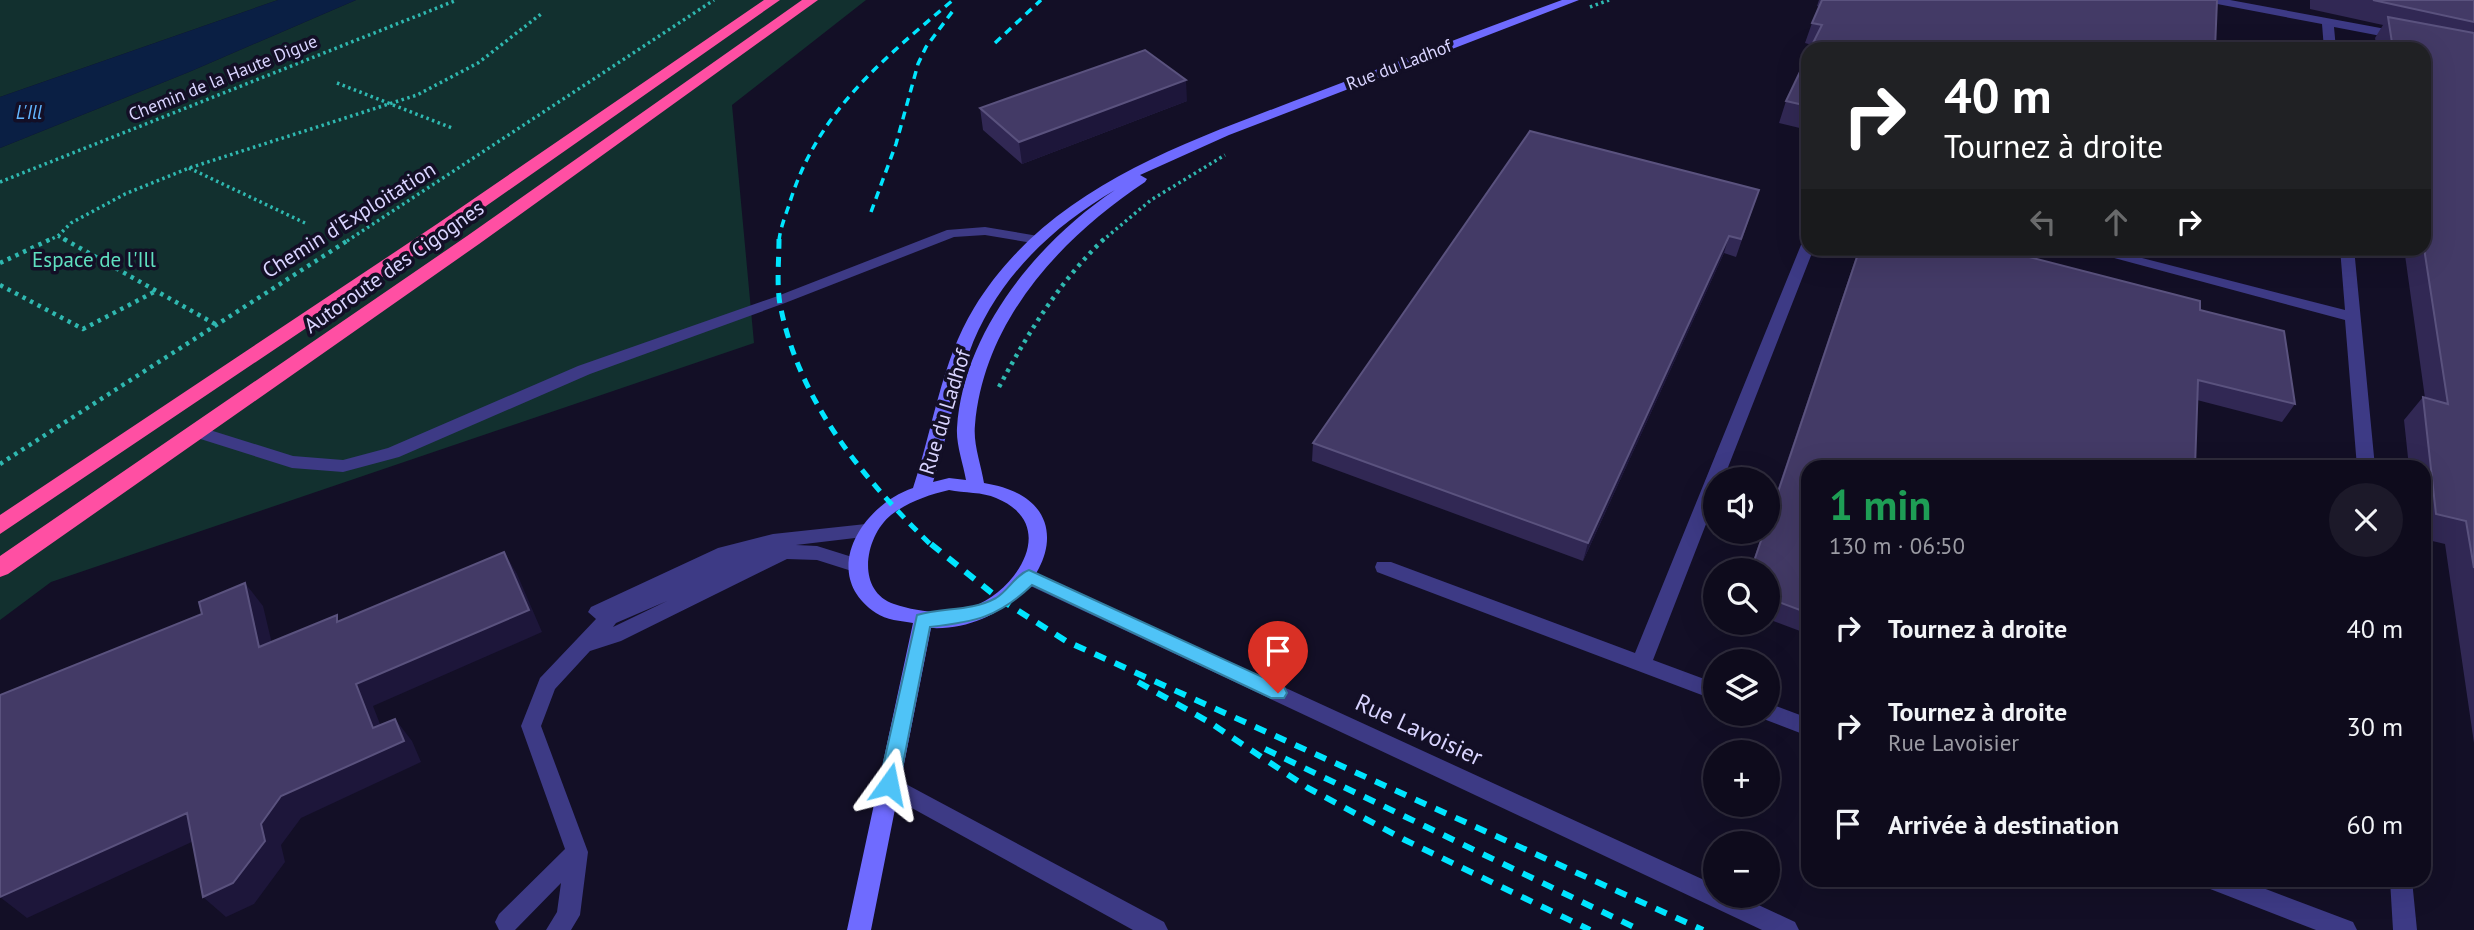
<!DOCTYPE html>
<html lang="fr">
<meta charset="utf-8">
<style>
body{margin:0;font-family:"PT Sans",sans-serif;background:#1c1929;color:#f1f3f6;height:100vh;display:flex;flex-direction:column;font-size:26px;white-space:nowrap}
*{box-sizing:border-box;margin:0}
p{font-size:23px;color:#9b9ba3}
.icon{flex:none;width:38px;height:38px;fill:none;stroke:currentColor;stroke-width:2;stroke-linecap:round;stroke-linejoin:round}
.map{position:relative;flex:1;overflow:hidden}
.sheet{position:absolute;left:1801px;top:460px;width:630px;height:427px;display:flex;flex-direction:column;background:#0e0b1c;border-radius:21px;box-shadow:0 7px 28px #0002,0 0 0 2px #2e2b3b}
.sheet>*{flex:none}
.guide{position:absolute;left:1801px;top:42px;width:630px;height:214px;border-radius:21px;box-shadow:0 7px 28px #0002,0 0 0 2px #2e2b3b;background:#202124;color:#fff;overflow:hidden}
.fabs{position:absolute;left:1703px;top:467px;display:grid;gap:14px}
.fabs a{display:grid;place-items:center;width:77px;height:77px;border-radius:50%;background:#0e0b1c;box-shadow:0 7px 28px #0002,0 0 0 2px #2e2b3b;font-size:35px}
.pin{position:absolute;display:grid;place-items:center;width:60px;height:60px;color:#fff;margin:-72px -30px;border-radius:50% 50% 50% 0;rotate:-45deg;box-shadow:0 0 7px #0007}
.pin .icon{rotate:45deg}
.me{position:absolute;width:77px;margin:-38px;rotate:12deg;stroke-linejoin:round;filter:drop-shadow(0 0 5px #0008)}
.turn{display:flex;align-items:center;gap:24px;height:147px;padding:0 28px;font-size:32px}
.turn .icon{width:91px;height:91px;stroke-width:2.5}
.turn b{display:block;font-size:49px;line-height:60px}
.lanes{display:flex;align-items:center;height:66px;padding:0 28px;background:#0003;justify-content:center;gap:35px;direction:ltr}
.lanes .off{opacity:.35}
.round{display:grid;place-items:center;flex:none;width:74px;height:74px;border-radius:37px;background:#1c1929}
.head{display:flex;align-items:center;justify-content:space-between;height:119px;padding:0 28px}
h1{font-size:42px;font-weight:800;line-height:52px;color:#1e9e55}
ul{padding:0;list-style:none}
li{display:flex;align-items:center;gap:21px;height:98px;padding:0 28px}
li div{flex:1}
li b{display:block;font-size:26px}
li em{font-style:normal}
.map>svg:first-child{display:block}
.green{fill:#12302f}
.water{fill:#0a1f44}
.lines{fill:none;stroke-linecap:round;stroke-linejoin:round}
.path-far1{stroke:#2fb8b0;stroke-width:3.5;stroke-dasharray:2.5 3.5;stroke-linecap:butt}
.path{stroke:#2fb8b0;stroke-width:4.5;stroke-dasharray:3.5 5;stroke-linecap:butt}
.lane{fill:#3d3a85;fill-rule:evenodd}
.street{fill:#3d3a85;fill-rule:evenodd}
.secondary{fill:#6f6bff;fill-rule:evenodd}
.highway{fill:#ff4fa3;fill-rule:evenodd}
.rail-far2{stroke:#00e5ff;stroke-width:3.5;stroke-dasharray:8 6;stroke-linecap:butt}
.rail-far1{stroke:#00e5ff;stroke-width:5;stroke-dasharray:10 8;stroke-linecap:butt}
.rail{stroke:#00e5ff;stroke-width:6;stroke-dasharray:12 10;stroke-linecap:butt}
.wall{fill:#312854}
.shaded-wall{fill:#1d163a}
.building{fill:#433a66;stroke:#5a527e;stroke-width:2}
.route{fill:#4fc3f7;stroke:#337fa1;stroke-width:2}
.labels{text-anchor:middle;stroke-width:7;stroke-linejoin:round;paint-order:stroke}
.far-street-label{font-size:18px;fill:#d9d4ff;stroke:#130f26}
.far-water-label{font-size:19px;font-style:italic;fill:#62b6ff;stroke:#130f26}
.street-label{font-size:21px;fill:#d9d4ff;stroke:#130f26}
.park-label{font-size:21px;fill:#5fe0c0;stroke:#130f26}
.near-street-label{font-size:24px;fill:#d9d4ff;stroke:#130f26}
</style>
<div class="map">
<svg width="2474" height="930" viewBox="0 0 2474 930">
<rect width="100%" height="100%" fill="#130f26"/>
<path class="green" d="M 0,0 L 278,0 L 0,97 Z
M 356,0 L 866,0 L 732,105 L 754,343 L 51,582 L 0,620 L 0,148 L 189,72 Z"/>
<path class="water" d="M 278,0 L 356,0 L 189,72 L 0,148 L 0,97 Z"/>
<g class="lines">
<path class="path-far1" d="M 1590,7 L 1609,0
M 337,83 L 452,128
M 189,168 L 305,223
M 0,182 L 457,0
M 58,236 L 67,241
M 47,241 L 58,236 L 71,223 L 125,194 L 189,168 L 417,95 L 478,63 L 541,14
M 347,241 L 714,0
M 1102,241 L 1151,200 L 1225,155"/>
<path class="path" d="M 64,239 L 215,324
M 0,263 L 51,239
M 0,285 L 83,329 L 154,292
M 999,387 C 1028,333 1059,282 1104,239
M 0,464 L 350,239"/>
<path class="lane" d="M 2206,0 L 2230,0 L 2402,32 L 2408,36 L 2402,40 L 2334,27 L 2336,49 L 2324,49 L 2322,24 L 2212,3 Z
M 985,227 L 1038,236 L 1045,240 L 1038,244 L 985,235 L 954,237 L 785,303 L 590,374 L 399,457 L 343,472 L 292,468 L 191,436 L 188,432 L 197,426 L 293,456 L 343,460 L 388,448 L 578,366 L 775,297 L 947,230 Z
M 1808,241 L 1808,248 L 1814,248 L 1723,480 L 1715,480 L 1715,501 L 1653,660 L 1715,683 L 1715,700 L 1377,572 L 1375,567 L 1377,562 L 1391,562 L 1635,653 L 1801,245 Z
M 2077,248 L 2103,248 L 2345,310 L 2340,248 L 2354,248 L 2375,467 L 2357,467 L 2345,320 Z
M 866,524 L 872,526 L 875,531 L 872,536 L 796,545 L 817,546 L 865,561 L 867,566 L 865,571 L 858,573 L 817,560 L 787,559 L 621,641 L 590,651 L 555,689 L 541,726 L 588,852 L 580,915 L 571,930 L 546,930 L 557,912 L 561,883 L 515,930 L 499,930 L 495,922 L 499,914 L 565,849 L 521,726 L 540,678 L 596,619 L 588,612 L 591,607 L 718,548 L 773,534 ZM 667,601 L 613,627 L 616,623 Z
M 1768,703 L 1808,718 L 1808,736 L 1761,718 L 1759,714 L 1768,714 Z
M 889,775 L 1164,922 L 1168,930 L 1133,930 L 881,791 L 878,784 L 881,777 Z
M 2202,880 L 2242,880 L 2353,922 L 2357,930 L 2316,930 L 2205,887 Z
M 2390,880 L 2412,880 L 2417,930 L 2393,930 Z"/>
<path class="street" d="M 1029,570 L 1715,885 L 1715,896 L 1739,896 L 1795,922 L 1799,930 L 1762,930 L 1022,582 L 1020,577 L 1022,572 Z"/>
<path class="secondary" d="M 1562,0 L 1579,0 L 1229,135 L 1140,175 L 1147,179 L 1145,182 C 1061,238 984,320 975,425 C 973,444 981,464 984,483 C 1105,502 1032,633 931,628 L 871,930 L 847,930 L 913,623 C 901,621 886,620 876,613 C 818,574 862,505 913,488 C 933,429 941,362 974,308 C 1048,186 1188,142 1315,93 C 1397,62 1479,30 1562,0 ZM 1115,190 C 1038,241 963,332 957,428 C 956,445 963,463 966,480 L 949,478 L 933,482 C 947,439 954,395 969,353 C 995,281 1050,228 1115,190 ZM 949,490 C 964,493 983,492 996,498 C 1060,524 1018,590 972,607 C 948,616 918,612 894,604 C 855,591 865,536 891,515 C 908,502 928,495 949,490 Z"/>
<path class="highway" d="M 764,0 L 780,0 L 449,232 L 0,534 L 0,515 L 437,224 Z
M 802,0 L 818,0 L 479,244 L 8,574 L 0,577 L 0,556 L 467,236 Z"/>
<path class="rail-far2" d="M 995,43 L 1041,0
M 871,212 L 896,144 L 918,64 L 926,47 L 955,8
M 779,241 C 780,229 785,217 789,205 C 817,112 881,61 953,0"/>
<path class="rail-far1" d="M 779,239 C 779,262 776,288 781,309 C 801,405 864,479 932,546"/>
<path class="rail" d="M 931,544 L 998,598 L 1066,641 L 1703,930
M 1138,682 L 1209,722 L 1308,788 L 1405,840 L 1590,930
M 1265,749 L 1640,930"/>
</g>
<path class="wall" d="M 1819,0 L 2217,0 L 1812,45 L 1805,43 L 1812,23 L 1819,7 L 1817,6 Z
M 2310,0 L 2474,0 L 2474,743 L 2445,544 L 2424,539 L 2424,467 L 2409,467 L 2404,420 L 2423,397 L 2425,398 L 2404,248 L 2424,248 L 2424,49 L 2377,49 L 2375,38 L 2383,25 L 2310,9 Z
M 1808,55 L 1808,130 L 1779,123 L 1786,101 Z
M 1187,101 L 1022,164 L 983,130 L 980,108 Z
M 1759,190 L 1736,257 L 1724,253 L 1583,561 L 1312,461 L 1313,443 Z
M 1859,248 L 1994,248 L 2200,310 L 2295,404 L 2282,422 L 2197,400 L 1808,467 L 1808,634 L 1768,619 L 1768,570 L 1750,570 L 1763,532 L 1768,532 L 1768,518 Z"/>
<path class="shaded-wall" d="M 1186,80 L 1187,101 L 1022,164 L 1019,142 Z
M 1729,236 L 1724,253 L 1583,561 L 1588,543 Z
M 504,552 L 517,574 L 542,632 L 373,706 L 389,747 L 395,719 L 412,741 L 421,762 L 301,818 L 281,845 L 285,862 L 254,904 L 226,917 L 203,897 L 281,796 L 373,728 L 356,684 Z
M 245,583 L 263,606 L 278,669 L 259,647 Z
M 187,813 L 209,834 L 27,918 L 0,897 Z"/>
<path class="building" d="M 1822,0 L 2217,0 L 2215,49 L 1810,49 L 1822,25 L 1812,23 Z
M 2373,0 L 2474,0 L 2474,22 Z
M 2388,17 L 2474,33 L 2474,568 L 2466,521 L 2436,514 L 2423,397 L 2448,404 L 2424,248 L 2424,49 L 2393,49 Z
M 1145,50 L 1186,80 L 1019,142 L 980,108 Z
M 1808,55 L 1808,106 L 1786,101 Z
M 1530,131 L 1759,190 L 1741,239 L 1729,236 L 1588,543 L 1313,443 Z
M 1860,248 L 1994,248 L 2200,301 L 2200,310 L 2284,331 L 2295,404 L 2198,380 L 2195,467 L 1808,467 L 1808,613 L 1768,598 L 1768,570 L 1751,570 L 1764,532 L 1768,532 L 1768,522 Z
M 504,552 L 529,610 L 356,684 L 373,728 L 395,719 L 404,741 L 281,796 L 261,824 L 265,841 L 233,883 L 203,897 L 187,813 L 0,897 L 0,695 L 202,614 L 199,602 L 245,583 L 259,647 L 337,615 L 337,622 Z"/>
<path class="route" d="M 1029,570 L 1284,687 L 1287,693 L 1284,698 L 1271,698 L 1032,585 C 999,617 975,622 930,627 L 899,784 L 896,790 L 889,793 L 882,790 L 879,784 L 917,615 C 943,607 970,612 996,598 C 1009,590 1015,575 1029,570 Z"/>
<g class="labels">
<g class="far-street-label">
<text transform="translate(1399 65) rotate(-21)" y="6">Rue du Ladhof</text>
<text transform="translate(223 78) rotate(-22)" y="6">Chemin de la Haute Digue</text>
</g>
<g class="far-water-label">
<text x="29" y="119">L'Ill</text>
</g>
<g class="street-label">
<text transform="translate(349 220) rotate(-32)" y="7">Chemin d'Exploitation</text>
<text transform="translate(394 267) rotate(-35)" y="7">Autoroute des Cigognes</text>
<text transform="translate(945 412) rotate(-73)" y="7">Rue du Ladhof</text>
</g>
<g class="park-label">
<text x="94" y="267">Espace de l'Ill</text>
</g>
<g class="near-street-label">
<text transform="translate(1419 730) rotate(25)" y="8">Rue Lavoisier</text>
</g>
</g>
</svg>
<div class="fabs">
<a><svg class="icon" aria-label="sound" viewBox="0 0 24 24"><path d="M4 9h4l5-4v14l-5-4H4zM17 9q2 3 0 6"/></svg></a>
<a><svg class="icon" aria-label="search" viewBox="0 0 24 24"><circle cx="10" cy="10" r="6"/><path d="M15 15l6 6"/></svg></a>
<a><svg class="icon" aria-label="layers" viewBox="0 0 24 24"><path d="M12 4l9 5-9 5-9-5zM3 14l9 5 9-5"/></svg></a>
<a>+</a>
<a>−</a>
</div>
<div class="pin" style="left:1278px;top:693px;background:#d93025"><svg class="icon" aria-label="arrive" viewBox="0 0 24 24"><path d="M6 21V4h12l-3 4 3 4H6"/></svg></div>
<svg class="me" style="left:889px;top:784px" viewBox="-20 -20 40 40"><path d="M0-17L14 15 0 8-14 15z" fill="#4fc3f7" stroke="#fff" stroke-width="4"/></svg>
<div class="guide">
<div class="turn"><svg class="icon" aria-label="right" viewBox="0 0 24 24"><path d="M7 20v-9h11M14 6l5 5-5 5"/></svg><div><b>40 m</b>Tournez à droite</div></div>
<div class="lanes"><svg class="icon off" aria-label="left" viewBox="0 0 24 24"><path d="M17 20v-9H6M10 6l-5 5 5 5"/></svg><svg class="icon off" aria-label="ahead" viewBox="0 0 24 24"><path d="M12 20V5M6 11l6-6 6 6"/></svg><svg class="icon" aria-label="right" viewBox="0 0 24 24"><path d="M7 20v-9h11M14 6l5 5-5 5"/></svg></div>
</div>
<section class="sheet">
<div class="head"><div><h1>1 min</h1><p>130 m · 06:50</p></div><a class="round"><svg class="icon" aria-label="close" viewBox="0 0 24 24"><path d="M6 6l12 12M18 6L6 18"/></svg></a></div>
<ul>
<li><svg class="icon" aria-label="right" viewBox="0 0 24 24"><path d="M7 20v-9h11M14 6l5 5-5 5"/></svg><div><b>Tournez à droite</b></div><em>40 m</em></li>
<li><svg class="icon" aria-label="right" viewBox="0 0 24 24"><path d="M7 20v-9h11M14 6l5 5-5 5"/></svg><div><b>Tournez à droite</b><p>Rue Lavoisier</p></div><em>30 m</em></li>
<li><svg class="icon" aria-label="arrive" viewBox="0 0 24 24"><path d="M6 21V4h12l-3 4 3 4H6"/></svg><div><b>Arrivée à destination</b></div><em>60 m</em></li>
</ul>
</section>
</div>
